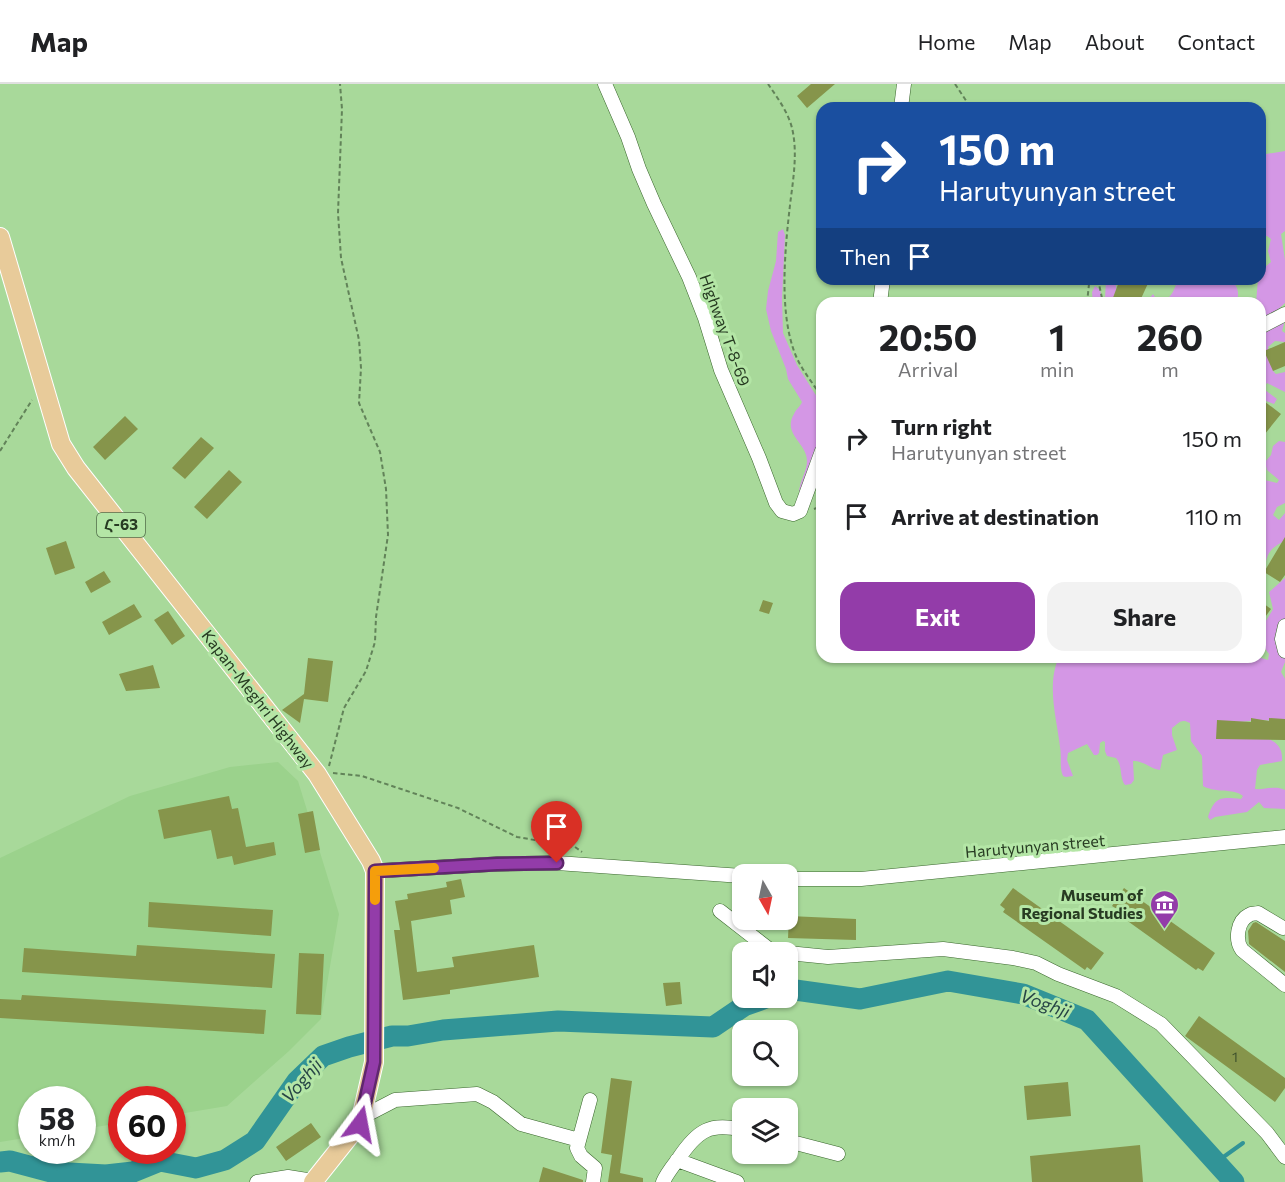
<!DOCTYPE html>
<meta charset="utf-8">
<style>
body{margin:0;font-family:Commissioner,"Noto Sans Armenian",sans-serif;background:#f2f2f2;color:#202124;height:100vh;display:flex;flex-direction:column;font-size:22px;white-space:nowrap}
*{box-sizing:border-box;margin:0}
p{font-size:20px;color:#757577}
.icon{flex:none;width:33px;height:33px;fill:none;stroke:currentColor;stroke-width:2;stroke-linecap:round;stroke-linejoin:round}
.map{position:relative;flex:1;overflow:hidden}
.drawer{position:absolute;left:816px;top:213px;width:450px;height:366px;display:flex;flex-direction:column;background:#fff;border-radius:18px;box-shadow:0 2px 4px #0004}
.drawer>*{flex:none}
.hud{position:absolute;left:816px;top:18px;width:450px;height:183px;border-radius:18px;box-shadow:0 2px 4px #0004;background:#1a4fa0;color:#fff;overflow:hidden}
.needle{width:39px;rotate:171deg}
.controls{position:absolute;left:732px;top:780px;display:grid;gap:12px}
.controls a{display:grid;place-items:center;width:66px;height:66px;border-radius:12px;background:#fff;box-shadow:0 2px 4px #0004;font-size:30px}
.speed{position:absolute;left:18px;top:1002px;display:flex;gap:12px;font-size:30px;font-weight:700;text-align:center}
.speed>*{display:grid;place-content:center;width:78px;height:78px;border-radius:50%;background:#fff;box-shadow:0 2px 4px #0004;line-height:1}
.speed small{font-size:15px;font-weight:400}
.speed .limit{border:9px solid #d22;background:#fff;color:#111}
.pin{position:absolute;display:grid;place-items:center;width:51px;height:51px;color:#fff;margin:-62px -26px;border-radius:50% 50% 50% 0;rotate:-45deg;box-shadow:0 0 6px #0007}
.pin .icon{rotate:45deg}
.me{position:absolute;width:66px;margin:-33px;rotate:13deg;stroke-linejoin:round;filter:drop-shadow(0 0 4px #0008)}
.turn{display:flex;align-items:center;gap:21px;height:126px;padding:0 24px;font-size:27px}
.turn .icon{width:78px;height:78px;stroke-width:2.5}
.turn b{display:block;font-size:42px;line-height:51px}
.then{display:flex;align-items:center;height:57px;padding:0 24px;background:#0003;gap:12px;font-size:22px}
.eta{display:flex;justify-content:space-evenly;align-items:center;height:102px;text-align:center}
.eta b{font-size:36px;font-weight:700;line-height:42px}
.primary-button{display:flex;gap:12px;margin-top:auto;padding:12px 24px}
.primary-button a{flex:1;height:69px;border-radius:18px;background:#933ca9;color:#fff;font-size:24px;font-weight:700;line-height:69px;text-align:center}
.primary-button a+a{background:#f2f2f2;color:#202124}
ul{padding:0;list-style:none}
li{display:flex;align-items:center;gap:18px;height:78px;padding:0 24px}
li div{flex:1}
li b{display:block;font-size:22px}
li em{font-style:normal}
header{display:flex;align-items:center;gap:36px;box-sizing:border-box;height:84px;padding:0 30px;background:#fff;border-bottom:2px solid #e0e0e0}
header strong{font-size:28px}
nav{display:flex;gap:33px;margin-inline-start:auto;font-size:21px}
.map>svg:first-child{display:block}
.built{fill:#9bd28c}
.green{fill:#d497e5}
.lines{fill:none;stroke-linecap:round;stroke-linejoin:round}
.stream{stroke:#319497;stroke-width:4}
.river{stroke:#319497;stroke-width:21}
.building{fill:#86954b}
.minor-casing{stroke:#39662c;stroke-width:15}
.major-casing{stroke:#fff;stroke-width:20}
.path{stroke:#628359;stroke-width:2;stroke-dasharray:4.5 3;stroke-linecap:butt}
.minor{stroke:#fff;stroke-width:14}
.major{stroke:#e8cb9a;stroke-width:18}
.route-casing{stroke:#60276e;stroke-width:15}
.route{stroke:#933ca9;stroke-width:10}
.slow{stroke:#f59e0b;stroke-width:10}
.labels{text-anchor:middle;stroke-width:6;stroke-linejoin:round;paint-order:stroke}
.number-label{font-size:14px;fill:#3f522c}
.shield{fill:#b4e6a6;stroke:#516e4a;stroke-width:1.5}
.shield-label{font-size:15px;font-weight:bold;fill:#273b22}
.street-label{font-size:16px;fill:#273b22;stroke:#b4e6a6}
.poi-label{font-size:16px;font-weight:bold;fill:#273b22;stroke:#b4e6a6;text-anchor:end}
.water-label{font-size:18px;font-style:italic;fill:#274546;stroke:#b4e6a6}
</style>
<header>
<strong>Map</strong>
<nav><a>Home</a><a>Map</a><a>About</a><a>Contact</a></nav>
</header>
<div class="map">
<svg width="1285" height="1098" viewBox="0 0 1285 1098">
<rect width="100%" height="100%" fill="#a8d99a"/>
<path class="built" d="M 278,678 L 298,697 L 339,830 L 321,935 L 289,967 L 227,1022 L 173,1031 L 172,1016 L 122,1016 L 121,1039 L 83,1045 L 82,1016 L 32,1016 L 31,1053 L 0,1058 L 0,774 L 130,712 L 230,683 Z"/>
<path class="green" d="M 1285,67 L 1285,147 L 1281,150 L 1285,176 L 1285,219 L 1270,233 L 1260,239 L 1260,219 L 1256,219 L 1258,195 L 1260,195 L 1260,187 L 1271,178 L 1268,167 L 1271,155 L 1267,152 L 1260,152 L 1260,71 Z
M 783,145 L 785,151 L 782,214 L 783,249 L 797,281 L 822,321 L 821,352 L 802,411 L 799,409 C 799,398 807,388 807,377 C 807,359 782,350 794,330 C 796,325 800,323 802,318 L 788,295 L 786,285 L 771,247 L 766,225 L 768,207 L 776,177 L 778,148 Z
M 1106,195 L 1122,195 L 1115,198 L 1117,207 L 1113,219 L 1093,219 L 1092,208 L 1095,202 L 1100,206 L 1103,218 L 1105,216 Z
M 1159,195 L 1228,195 C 1239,201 1239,208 1237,219 L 1227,219 L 1224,214 L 1217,219 L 1146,219 L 1153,210 L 1158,218 C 1170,216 1173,209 1177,198 Z
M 1285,236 L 1282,247 L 1285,249 L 1285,258 L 1275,257 L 1268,263 L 1273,287 L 1276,290 L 1285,288 L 1285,308 L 1267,299 L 1264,303 L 1265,306 L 1277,315 L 1274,320 L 1261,315 L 1260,313 L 1260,253 L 1270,244 Z
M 1279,357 L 1285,358 L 1285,419 L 1277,423 L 1273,431 L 1279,436 L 1285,429 L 1285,457 C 1257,469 1271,484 1260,502 L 1260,395 L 1277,399 L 1279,396 L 1267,386 L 1265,378 L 1271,371 L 1273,362 Z
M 1285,494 L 1285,578 L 1281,588 L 1285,595 L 1285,637 L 1261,636 L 1217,640 L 1217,650 C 1237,651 1285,645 1282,677 L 1260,681 L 1257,686 L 1255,705 C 1266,706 1275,701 1285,706 L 1285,725 L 1264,724 L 1259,718 L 1247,728 L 1215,733 L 1210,736 L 1208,733 C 1215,712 1221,713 1241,715 L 1243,712 C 1234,704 1214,709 1203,702 L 1202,672 L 1191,657 L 1190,639 C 1181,634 1179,639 1172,644 L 1172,651 L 1177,666 L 1163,671 L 1160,686 C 1150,685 1143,676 1133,677 L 1134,696 L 1131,700 L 1125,701 C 1119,693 1123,682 1116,674 L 1107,672 L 1105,667 L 1105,658 L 1103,657 L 1100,659 L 1099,669 L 1097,671 L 1094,671 L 1087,660 L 1068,669 L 1067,676 L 1073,692 L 1066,693 L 1063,692 C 1059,683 1062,673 1060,663 C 1057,635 1046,601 1059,573 L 1164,573 L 1184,576 L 1213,573 L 1258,573 L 1268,576 L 1269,570 C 1253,547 1262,546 1273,525 L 1269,508 Z"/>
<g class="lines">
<path class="stream" d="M 1215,1079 L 1243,1059"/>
<path class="river" d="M 788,905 L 860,915 L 948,897 L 1023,910 L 1087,936 L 1234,1098
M 0,1078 L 10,1077 L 51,1088 L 106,1091 L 133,1088 L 160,1077 L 196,1084 L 225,1076 L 255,1057 L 297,997 L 323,972 L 349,963 L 392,952 L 408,952 L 443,946 L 558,937 L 713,943 L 744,922 L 766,914"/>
</g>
<path class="building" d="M 811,0 L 835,0 L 807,24 L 797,12 Z
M 1120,195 L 1150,195 L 1139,219 L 1111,219 Z
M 1285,258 L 1285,282 L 1273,287 L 1264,267 Z
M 1260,314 L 1281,330 L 1260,356 Z
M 125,332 L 138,345 L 105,376 L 93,363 Z
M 201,353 L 214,364 L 185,395 L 172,384 Z
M 229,386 L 242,398 L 207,435 L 194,423 Z
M 1285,453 L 1285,491 L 1280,498 L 1264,488 Z
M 66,457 L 75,484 L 55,491 L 46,464 Z
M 104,487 L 111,498 L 91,509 L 85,498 Z
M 763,516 L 773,519 L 769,530 L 759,527 Z
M 1260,517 L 1271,525 L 1260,540 Z
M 134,520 L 142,533 L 109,551 L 102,538 Z
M 168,527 L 185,552 L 172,561 L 154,536 Z
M 308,574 L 333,577 L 328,618 L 304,615 L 300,639 L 282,626 L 304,610 Z
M 153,581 L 160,604 L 126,607 L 119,590 Z
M 1251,634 L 1269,637 L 1269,634 L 1285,635 L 1285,656 L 1216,655 L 1217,636 L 1251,638 Z
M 229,712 L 232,725 L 238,724 L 246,763 L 274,758 L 276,771 L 234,781 L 232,772 L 217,775 L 211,746 L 164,755 L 158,726 Z
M 313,727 L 320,766 L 305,769 L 298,730 Z
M 461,795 L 465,813 L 450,816 L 452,830 L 411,837 L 417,888 L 454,883 L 452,873 L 534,861 L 539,893 L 450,906 L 450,910 L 403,916 L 394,846 L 400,846 L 395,817 L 408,815 L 407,810 L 447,803 L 446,798 Z
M 1013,804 L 1104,869 L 1091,886 L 1087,883 L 1085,886 L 1003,828 L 1005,825 L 1000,821 Z
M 1124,804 L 1215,869 L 1203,887 L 1198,884 L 1196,886 L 1115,828 L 1117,825 L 1112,822 Z
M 149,818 L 273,826 L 271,852 L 148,843 Z
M 789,832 L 856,835 L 856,856 L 788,854 Z
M 1256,838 L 1285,857 L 1285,888 L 1249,860 L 1248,847 L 1253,839 Z
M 137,861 L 275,870 L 272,904 L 22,888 L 24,864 L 136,872 Z
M 299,869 L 324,870 L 321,931 L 296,930 Z
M 680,898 L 682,920 L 666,922 L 663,899 Z
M 22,911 L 266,926 L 264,950 L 0,934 L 0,915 L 21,916 Z
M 1199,932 L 1285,994 L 1285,1004 L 1275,1018 L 1185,952 Z
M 611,994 L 632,997 L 620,1089 L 643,1094 L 643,1098 L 608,1098 L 612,1071 L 601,1069 Z
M 1068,998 L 1071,1032 L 1027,1036 L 1024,1002 Z
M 311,1039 L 321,1053 L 286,1077 L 276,1063 Z
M 1140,1061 L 1143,1098 L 1032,1098 L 1030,1072 Z
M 543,1083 L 583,1096 L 583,1098 L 539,1098 Z"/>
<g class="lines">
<defs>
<path id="minor" d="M 605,0 L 628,53 L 639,85 L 654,120 L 689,193 L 705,234 L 721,286 L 759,374 L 776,419 L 782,427 L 793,430 L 800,427 L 822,367
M 901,24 L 904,0
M 880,219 L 883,195
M 1260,243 L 1285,230
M 1285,542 L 1282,555 L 1285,567
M 375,787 L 497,780 L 557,779 L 742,792
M 788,795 L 861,795 L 1285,753
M 720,827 L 770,866 L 782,868
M 1283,844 L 1258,829 C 1255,830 1252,829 1249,831 C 1237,837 1235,856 1242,866 L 1285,901
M 788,869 L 828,873 L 943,865 L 1013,874 L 1036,879 L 1058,890 L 1116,912 L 1161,940 L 1267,1049 L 1285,1073
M 590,1016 L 577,1064 L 581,1072 L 595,1084 L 593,1098
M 360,1039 L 370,1029 L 395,1016 L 477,1010 L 493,1018 L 521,1040 L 579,1056
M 788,1057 L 838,1070
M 677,1076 L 737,1098
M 257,1098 L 288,1093 L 313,1097
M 663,1098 C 667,1089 673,1082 679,1074 C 697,1047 710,1038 742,1046"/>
<path id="major" d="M 0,153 L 61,360 L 76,384 L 317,690 L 371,777 L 375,787 L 374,978 L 360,1039 L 313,1098"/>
</defs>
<use href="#minor" class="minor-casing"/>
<use href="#major" class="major-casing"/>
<path class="path" d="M 768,0 C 777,13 788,28 792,44 C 798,69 793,96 790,121 C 785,165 779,225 794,267 C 800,284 812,298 822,313
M 955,0 L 971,24
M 1098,195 L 1103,219
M 1087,219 L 1089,200 L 1091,195
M 0,367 L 32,316
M 814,425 L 822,422
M 329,682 L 344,624 L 366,587 L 375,558 L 376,533 L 388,451 L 386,405 L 380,368 L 359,319 L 361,284 L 359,256 L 341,174 L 338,129 L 342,25 L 340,0
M 333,689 L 362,692 L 458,724 L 517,753 L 575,763 L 582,768"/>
<use href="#minor" class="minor"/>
<use href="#major" class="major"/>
</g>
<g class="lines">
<defs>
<path id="route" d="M 360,1040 L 374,978 L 375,787 L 497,780 L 557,779"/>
</defs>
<use href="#route" class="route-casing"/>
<use href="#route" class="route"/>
<path class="slow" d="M 375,816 L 375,787 L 434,784"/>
</g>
<defs>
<symbol id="museum-pin" viewBox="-11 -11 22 30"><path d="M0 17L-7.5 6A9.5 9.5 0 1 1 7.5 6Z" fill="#933ca9" stroke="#b4e6a6"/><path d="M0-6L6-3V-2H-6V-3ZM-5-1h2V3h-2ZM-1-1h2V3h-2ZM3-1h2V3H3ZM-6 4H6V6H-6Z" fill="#fff"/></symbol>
</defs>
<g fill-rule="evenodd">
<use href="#museum-pin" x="1148" y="804" width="33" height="45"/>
</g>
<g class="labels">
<g class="number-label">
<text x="1235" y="978">1</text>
</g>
<rect class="shield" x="97" y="429" width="48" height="24" rx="4.5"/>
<g class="shield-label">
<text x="121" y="446">Հ-63</text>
</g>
<g class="street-label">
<text transform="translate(725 246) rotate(70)" y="6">Highway T-8-69</text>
<text transform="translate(258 615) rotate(52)" y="6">Kapan-Meghri Highway</text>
<text transform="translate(1035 762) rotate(-5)" y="6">Harutyunyan street</text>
</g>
<g class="poi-label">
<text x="1143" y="817">Museum of<tspan x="1143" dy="18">Regional Studies</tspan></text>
</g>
<g class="water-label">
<text transform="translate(1045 920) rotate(20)" y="6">Voghji</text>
<text transform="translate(302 997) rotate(-49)" y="6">Voghji</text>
</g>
</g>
</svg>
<div class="controls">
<a><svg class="needle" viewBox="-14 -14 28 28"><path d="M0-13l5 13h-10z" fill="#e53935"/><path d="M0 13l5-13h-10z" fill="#757577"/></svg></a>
<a><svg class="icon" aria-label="sound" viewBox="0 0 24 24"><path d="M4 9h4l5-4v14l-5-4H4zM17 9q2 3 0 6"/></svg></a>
<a><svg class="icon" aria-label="search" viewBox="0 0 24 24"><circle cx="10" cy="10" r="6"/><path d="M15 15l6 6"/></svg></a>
<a><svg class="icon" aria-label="layers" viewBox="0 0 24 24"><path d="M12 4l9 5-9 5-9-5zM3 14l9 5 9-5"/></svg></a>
</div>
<div class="speed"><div>58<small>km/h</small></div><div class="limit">60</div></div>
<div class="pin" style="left:557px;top:779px;background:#d93025"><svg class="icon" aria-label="arrive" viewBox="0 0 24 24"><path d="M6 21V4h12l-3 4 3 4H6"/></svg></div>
<svg class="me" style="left:360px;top:1040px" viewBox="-20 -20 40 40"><path d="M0-17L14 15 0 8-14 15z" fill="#933ca9" stroke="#fff" stroke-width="4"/></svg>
<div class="hud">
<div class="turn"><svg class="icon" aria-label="right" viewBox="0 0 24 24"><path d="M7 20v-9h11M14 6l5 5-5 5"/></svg><div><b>150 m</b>Harutyunyan street</div></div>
<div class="then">Then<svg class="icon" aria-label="arrive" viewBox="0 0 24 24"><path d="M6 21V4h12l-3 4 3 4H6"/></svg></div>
</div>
<section class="drawer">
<div class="eta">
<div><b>20:50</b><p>Arrival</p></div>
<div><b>1</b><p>min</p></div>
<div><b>260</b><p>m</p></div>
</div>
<ul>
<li><svg class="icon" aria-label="right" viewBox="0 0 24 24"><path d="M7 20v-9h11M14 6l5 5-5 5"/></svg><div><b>Turn right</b><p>Harutyunyan street</p></div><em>150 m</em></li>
<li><svg class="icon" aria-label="arrive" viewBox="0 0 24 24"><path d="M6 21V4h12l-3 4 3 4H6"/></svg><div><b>Arrive at destination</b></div><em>110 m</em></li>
</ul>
<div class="primary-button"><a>Exit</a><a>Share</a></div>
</section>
</div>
